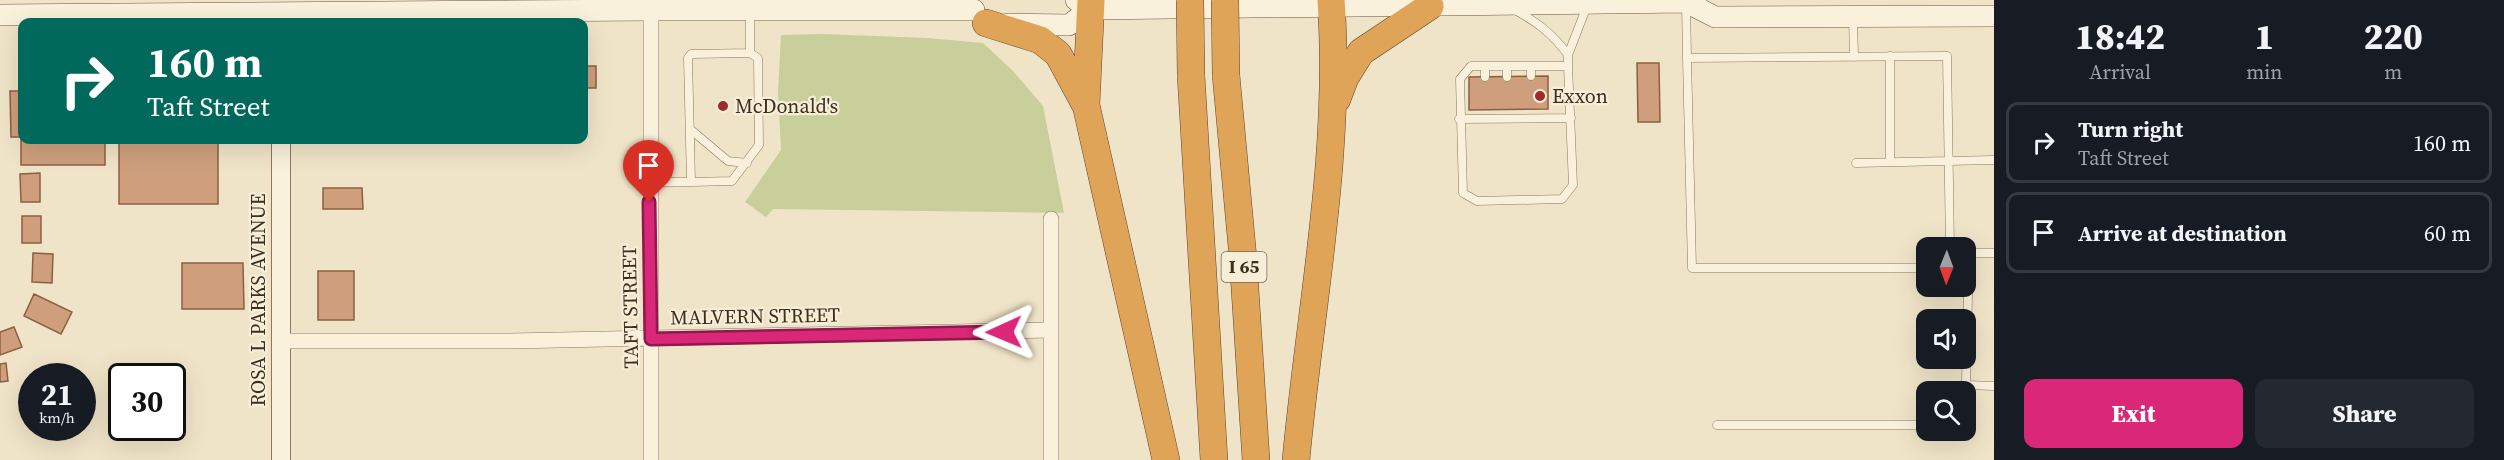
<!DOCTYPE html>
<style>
body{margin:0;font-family:"Source Serif 4",serif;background:#242831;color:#f1f3f6;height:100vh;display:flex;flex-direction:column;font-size:22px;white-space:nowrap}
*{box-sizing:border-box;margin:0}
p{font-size:20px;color:#9ea1a6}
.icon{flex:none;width:33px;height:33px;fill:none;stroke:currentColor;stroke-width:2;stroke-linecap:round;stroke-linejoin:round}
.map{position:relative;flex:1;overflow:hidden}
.details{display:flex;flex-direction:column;background:#171b24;width:510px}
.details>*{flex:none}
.top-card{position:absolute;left:18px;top:18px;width:570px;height:126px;border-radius:12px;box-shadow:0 6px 24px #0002;background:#00695c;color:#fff;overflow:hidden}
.needle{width:39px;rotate:181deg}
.controls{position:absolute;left:1916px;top:237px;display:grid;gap:12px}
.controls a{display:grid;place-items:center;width:60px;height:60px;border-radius:12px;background:#171b24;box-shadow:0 6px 24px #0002;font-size:30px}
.speed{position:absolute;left:18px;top:363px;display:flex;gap:12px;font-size:30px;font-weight:700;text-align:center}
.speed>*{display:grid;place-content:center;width:78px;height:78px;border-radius:50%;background:#171b24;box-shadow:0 6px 24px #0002;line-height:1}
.speed small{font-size:15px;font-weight:400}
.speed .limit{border:3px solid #111;border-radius:9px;background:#fff;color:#111}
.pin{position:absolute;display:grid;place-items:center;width:51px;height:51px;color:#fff;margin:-62px -26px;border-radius:50% 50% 50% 0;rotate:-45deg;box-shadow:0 0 6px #0007}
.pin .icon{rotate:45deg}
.me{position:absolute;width:66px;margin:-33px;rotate:269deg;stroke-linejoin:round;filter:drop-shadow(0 0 4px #0008)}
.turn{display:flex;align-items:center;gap:21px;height:126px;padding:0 30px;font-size:27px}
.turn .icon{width:78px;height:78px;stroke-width:2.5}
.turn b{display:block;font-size:42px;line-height:51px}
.eta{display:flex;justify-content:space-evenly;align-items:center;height:102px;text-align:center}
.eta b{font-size:36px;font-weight:800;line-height:42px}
.cta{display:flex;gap:12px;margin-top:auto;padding:12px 30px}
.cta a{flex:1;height:69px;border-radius:12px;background:#db2777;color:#fff;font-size:24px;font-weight:800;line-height:69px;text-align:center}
.cta a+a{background:#242831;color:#f1f3f6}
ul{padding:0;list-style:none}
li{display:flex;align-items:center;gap:18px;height:81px;margin:0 12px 9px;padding:0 18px;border:3px solid #363941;border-radius:12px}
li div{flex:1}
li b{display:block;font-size:22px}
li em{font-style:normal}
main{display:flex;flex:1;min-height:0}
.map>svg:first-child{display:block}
.green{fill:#c9cf9b}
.building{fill:#cf9f7d;stroke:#8d5f41;stroke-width:1.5}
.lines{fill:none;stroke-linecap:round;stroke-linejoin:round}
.service-casing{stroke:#8d765c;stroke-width:9}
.minor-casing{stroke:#8d765c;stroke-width:16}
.tertiary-casing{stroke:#8d765c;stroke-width:20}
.secondary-casing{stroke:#6f573f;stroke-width:22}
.motorway-casing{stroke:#5b4430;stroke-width:28}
.service{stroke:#faf1dc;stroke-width:8}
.minor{stroke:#faf1dc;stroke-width:15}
.tertiary{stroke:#faf1dc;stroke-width:18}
.secondary{stroke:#faf1dc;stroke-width:21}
.motorway{stroke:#e0a458;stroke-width:27}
.motorway-bridge-casing{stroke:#5b4430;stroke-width:28;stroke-linecap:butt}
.motorway-bridge{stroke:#e0a458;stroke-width:27}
.route-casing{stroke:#8e194d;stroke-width:15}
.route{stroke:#db2777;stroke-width:10}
.poi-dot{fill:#9e2a2b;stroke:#f7eed8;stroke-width:2}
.labels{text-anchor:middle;stroke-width:4.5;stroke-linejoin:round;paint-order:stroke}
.shield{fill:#f7eed8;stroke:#756857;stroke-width:1.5}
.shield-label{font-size:18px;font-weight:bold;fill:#3d2e20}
.poi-label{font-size:20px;fill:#3d2e20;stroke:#f7eed8;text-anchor:start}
.street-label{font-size:20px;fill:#3d2e20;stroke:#f7eed8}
</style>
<main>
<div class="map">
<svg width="1994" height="460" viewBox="0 0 1994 460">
<rect width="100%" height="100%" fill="#f0e4c8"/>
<path class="green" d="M 822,34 L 927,38 L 983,43 L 1013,71 L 1043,106 L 1064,213 L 773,209 L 766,217 L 745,202 L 781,150 L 778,92 L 781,35 Z"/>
<path class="building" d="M 1637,63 L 1659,63 L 1660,122 L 1638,122 Z
M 584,66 L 596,66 L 596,88 L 584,88 Z
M 1548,76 L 1548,109 L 1469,110 L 1469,77 Z
M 10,91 L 22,91 L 22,140 L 105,140 L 105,165 L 21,165 L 21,137 L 11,137 Z
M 119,140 L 218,140 L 218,204 L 119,204 Z
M 40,173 L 40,202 L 21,202 L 20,174 Z
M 323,188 L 362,188 L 363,209 L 323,209 Z
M 22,216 L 41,216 L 41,243 L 22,243 Z
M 33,253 L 53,254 L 52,283 L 32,282 Z
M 182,263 L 243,263 L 244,309 L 182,309 Z
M 318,271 L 354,271 L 354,320 L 318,320 Z
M 34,294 L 72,312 L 61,334 L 24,316 Z
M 14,327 L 22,347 L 0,355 L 0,332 Z
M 6,363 L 8,381 L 0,382 L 0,364 Z"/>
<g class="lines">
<defs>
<path id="service" d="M 1686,4 L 1687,58 L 1947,56 L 1950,248
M 1515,10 C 1537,22 1553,34 1568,55 L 1587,6
M 1853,18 L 1854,57
M 750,53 L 758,58 L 759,145 L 732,181 L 691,182 L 688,58 L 691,54 Z
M 750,53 L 750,13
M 1568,55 L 1568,66 L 1573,185 L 1562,199 L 1477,201 L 1463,193 L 1460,79 L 1471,66 L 1568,66
M 1890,56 L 1890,162
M 1687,58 L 1692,268 L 1926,268
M 1485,66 L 1485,77
M 1531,66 L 1531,76
M 1507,77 L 1507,66
M 1459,119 L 1571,118
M 690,129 L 728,161 L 747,163
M 1856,163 L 1994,160
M 651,182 L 691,182
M 1966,253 L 1994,253
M 1967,385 L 1994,386
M 1717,425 L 1926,425
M 1965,425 L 1969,253"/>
<path id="minor" d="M 651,0 L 651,460
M 1051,219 L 1051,460
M 281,341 L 510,341 L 1050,330"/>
<path id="tertiary" d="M 281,140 L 281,460"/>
<path id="secondary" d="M 1076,0 L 1090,9 L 1686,2 L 1696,0
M 1686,2 L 1715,17 L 1994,16
M 0,15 L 650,10 L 974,10
M 1008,24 L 1069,25 L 1090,9"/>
<path id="motorway" d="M 1091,0 L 1086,105 L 1166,460
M 986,23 L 1040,40 L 1058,54 L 1085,104
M 1191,75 L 1214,460
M 1226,75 L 1243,258 L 1256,460
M 1337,99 L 1345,78 L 1361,52 L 1430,6
M 1296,460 C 1310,307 1342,155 1331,0"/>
</defs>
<use href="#service" class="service-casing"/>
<use href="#minor" class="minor-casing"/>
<use href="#tertiary" class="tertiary-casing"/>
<use href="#secondary" class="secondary-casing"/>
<use href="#motorway" class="motorway-casing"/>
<use href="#service" class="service"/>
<use href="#minor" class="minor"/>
<use href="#tertiary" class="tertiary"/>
<use href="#secondary" class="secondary"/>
<use href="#motorway" class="motorway"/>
<defs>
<path id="motorway-bridge" d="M 1190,0 L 1191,75
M 1225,0 L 1226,75"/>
</defs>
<use href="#motorway-bridge" class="motorway-bridge-casing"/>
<use href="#motorway-bridge" class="motorway-bridge"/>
</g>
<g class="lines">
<defs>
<path id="route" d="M 649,202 L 651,339 L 1004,332"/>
</defs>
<use href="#route" class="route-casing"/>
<use href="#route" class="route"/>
</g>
<g class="poi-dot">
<circle cx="1540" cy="96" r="6"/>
<circle cx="723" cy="106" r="6"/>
</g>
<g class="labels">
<rect class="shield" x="1221.5" y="252" width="45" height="30" rx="4.5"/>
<g class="shield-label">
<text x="1244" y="273">I 65</text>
</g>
<g class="poi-label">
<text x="1552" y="103">Exxon</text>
<text x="735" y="113">McDonald's</text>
</g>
<g class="street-label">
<text transform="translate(258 300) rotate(-90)" y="7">ROSA L PARKS AVENUE</text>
<text transform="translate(630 307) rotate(-91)" y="7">TAFT STREET</text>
<text transform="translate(755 316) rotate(-1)" y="7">MALVERN STREET</text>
</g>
</g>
</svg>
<div class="controls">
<a><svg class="needle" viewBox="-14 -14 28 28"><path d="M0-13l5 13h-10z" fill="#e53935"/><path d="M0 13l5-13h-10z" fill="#9ea1a6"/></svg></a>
<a><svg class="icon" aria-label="sound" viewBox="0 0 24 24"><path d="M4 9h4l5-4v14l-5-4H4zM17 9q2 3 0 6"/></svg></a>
<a><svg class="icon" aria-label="search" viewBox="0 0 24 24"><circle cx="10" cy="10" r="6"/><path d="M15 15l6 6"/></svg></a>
</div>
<div class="speed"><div>21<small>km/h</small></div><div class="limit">30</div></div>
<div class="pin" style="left:649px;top:202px;background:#d93025"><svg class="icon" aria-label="arrive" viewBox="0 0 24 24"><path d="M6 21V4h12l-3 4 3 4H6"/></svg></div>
<svg class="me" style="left:1004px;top:332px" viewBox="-20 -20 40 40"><path d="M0-17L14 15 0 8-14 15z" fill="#db2777" stroke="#fff" stroke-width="4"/></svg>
<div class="top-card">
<div class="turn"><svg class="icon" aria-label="right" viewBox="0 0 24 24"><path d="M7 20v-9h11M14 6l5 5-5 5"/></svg><div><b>160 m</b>Taft Street</div></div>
</div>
</div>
<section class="details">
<div class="eta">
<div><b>18:42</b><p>Arrival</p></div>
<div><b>1</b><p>min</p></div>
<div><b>220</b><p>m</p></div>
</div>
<ul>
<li><svg class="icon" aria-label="right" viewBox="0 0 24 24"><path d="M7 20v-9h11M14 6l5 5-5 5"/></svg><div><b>Turn right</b><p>Taft Street</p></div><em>160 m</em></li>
<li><svg class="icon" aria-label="arrive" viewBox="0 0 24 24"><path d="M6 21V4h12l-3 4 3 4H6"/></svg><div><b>Arrive at destination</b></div><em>60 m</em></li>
</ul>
<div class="cta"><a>Exit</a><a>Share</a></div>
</section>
</main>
